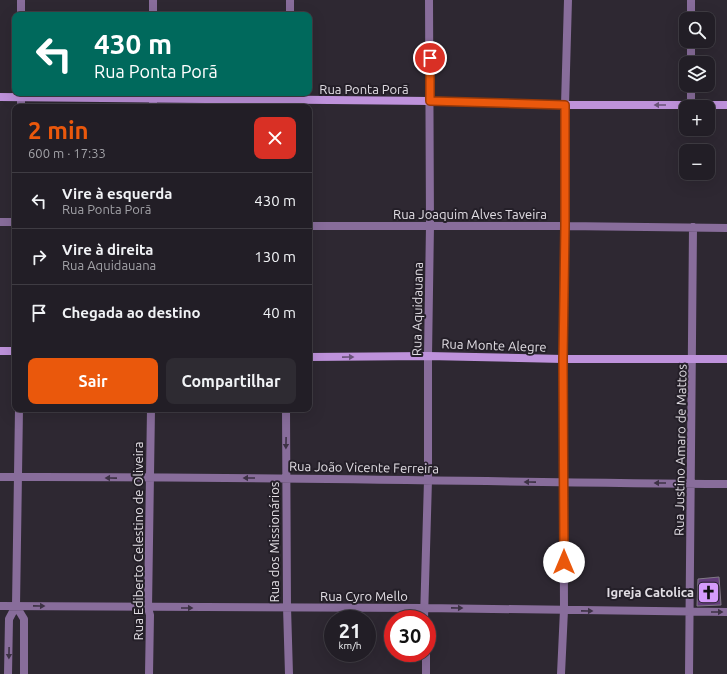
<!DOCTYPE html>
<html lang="pt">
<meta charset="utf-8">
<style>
body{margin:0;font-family:Ubuntu,sans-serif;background:#2e2b32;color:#f1f3f6;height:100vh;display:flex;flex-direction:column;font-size:15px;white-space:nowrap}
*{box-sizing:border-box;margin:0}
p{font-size:13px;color:#a2a2a7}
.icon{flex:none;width:22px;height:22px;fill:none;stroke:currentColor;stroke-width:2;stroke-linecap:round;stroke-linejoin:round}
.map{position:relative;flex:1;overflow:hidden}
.side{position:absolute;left:12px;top:104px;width:300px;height:308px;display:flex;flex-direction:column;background:#221e26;border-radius:8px;box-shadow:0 4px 16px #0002,0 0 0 1px #3f3c43}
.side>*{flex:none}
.guide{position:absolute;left:12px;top:12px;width:300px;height:84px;border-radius:8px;box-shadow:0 4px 16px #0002,0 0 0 1px #3f3c43;background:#00695c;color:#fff;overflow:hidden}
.fabs{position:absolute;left:679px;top:12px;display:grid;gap:8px}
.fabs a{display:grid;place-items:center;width:36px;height:36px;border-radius:8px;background:#221e26;box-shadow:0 4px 16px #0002,0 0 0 1px #3f3c43;font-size:20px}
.speed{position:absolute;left:324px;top:610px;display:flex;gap:8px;font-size:20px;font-weight:700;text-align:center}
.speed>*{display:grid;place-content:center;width:52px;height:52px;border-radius:50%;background:#221e26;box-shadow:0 4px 16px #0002,0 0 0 1px #3f3c43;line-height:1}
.speed small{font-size:10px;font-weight:400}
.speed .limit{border:6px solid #d22;background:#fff;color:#111}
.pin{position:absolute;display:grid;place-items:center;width:34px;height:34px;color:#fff;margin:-17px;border:2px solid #fff;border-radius:50%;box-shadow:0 1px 4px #0007}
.me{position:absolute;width:44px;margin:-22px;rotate:0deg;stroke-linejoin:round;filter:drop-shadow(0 0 3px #0008)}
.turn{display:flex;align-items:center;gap:14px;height:84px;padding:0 16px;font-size:18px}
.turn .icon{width:52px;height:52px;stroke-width:2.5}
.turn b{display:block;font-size:28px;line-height:34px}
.round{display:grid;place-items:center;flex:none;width:42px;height:42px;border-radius:8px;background:#2e2b32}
.summary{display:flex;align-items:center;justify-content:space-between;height:68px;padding:0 16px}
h1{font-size:24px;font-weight:700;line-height:30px;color:#ea580c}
.primary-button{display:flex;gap:8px;margin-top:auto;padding:8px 16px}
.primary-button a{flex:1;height:46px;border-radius:8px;background:#ea580c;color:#fff;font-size:16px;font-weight:700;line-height:46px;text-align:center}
.primary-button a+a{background:#2e2b32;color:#f1f3f6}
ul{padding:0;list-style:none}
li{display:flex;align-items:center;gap:12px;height:56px;padding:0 16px;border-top:1px solid #3f3c43}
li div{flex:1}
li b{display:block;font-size:15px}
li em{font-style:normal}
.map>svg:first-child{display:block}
.building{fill:#623c7a;stroke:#817a86}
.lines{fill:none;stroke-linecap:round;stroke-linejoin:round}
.street{stroke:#886d9b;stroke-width:8}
.secondary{stroke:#be92db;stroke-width:8}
.oneway{fill:#695379}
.oneway2{fill:#3d3245}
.route-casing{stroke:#983908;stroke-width:10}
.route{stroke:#ea580c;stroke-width:7}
.labels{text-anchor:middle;stroke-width:4;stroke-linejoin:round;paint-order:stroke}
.street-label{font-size:13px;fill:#e1dde3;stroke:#241f28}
.poi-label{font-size:13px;font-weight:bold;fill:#e1dde3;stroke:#241f28;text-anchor:end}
</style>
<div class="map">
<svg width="727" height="674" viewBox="0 0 727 674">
<rect width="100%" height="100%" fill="#2e2832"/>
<path class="building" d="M 719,577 L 721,605 L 697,606 L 698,579 Z"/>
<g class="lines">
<path class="street" d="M 21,0 L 21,15
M 153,15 L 153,0
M 290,15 L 290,0
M 691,19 L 691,0
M 691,63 L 691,41
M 691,105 L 691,85
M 21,107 L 21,93
M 153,107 L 153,93
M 290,107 L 290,93
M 0,222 L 15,222
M 309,226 L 565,226 L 727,228
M 286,409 L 287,607 L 289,674
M 0,477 C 242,476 485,482 727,484
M 0,606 L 424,608 L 727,612
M 16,606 L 24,619 L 24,674
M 424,619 L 428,480 L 428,356 L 430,225 L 429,0
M 426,653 L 426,674
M 8,674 L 9,619 L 16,606 L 19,409
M 149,674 L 150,615 L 148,608 L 151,409
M 561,674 L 564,610 L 563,359 L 565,226 L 565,105 L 568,0
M 689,674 L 693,227"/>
<path class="secondary" d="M 0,97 L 430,101 L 565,105 L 727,105
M 0,351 L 15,351
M 309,357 L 428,356 L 563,359 L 727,359"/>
</g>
<defs><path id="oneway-solid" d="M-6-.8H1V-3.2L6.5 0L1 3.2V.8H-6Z"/></defs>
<g class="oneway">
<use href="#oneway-solid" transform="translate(660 105) rotate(180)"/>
<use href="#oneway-solid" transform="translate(348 357) rotate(-1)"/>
</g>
<g class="oneway2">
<use href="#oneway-solid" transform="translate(286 443) rotate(91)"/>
<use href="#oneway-solid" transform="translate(111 478) rotate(-179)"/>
<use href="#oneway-solid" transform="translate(249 478) rotate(180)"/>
<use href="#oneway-solid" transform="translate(530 482) rotate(-179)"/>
<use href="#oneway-solid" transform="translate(660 483) rotate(-180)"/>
<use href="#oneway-solid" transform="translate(39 606) rotate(1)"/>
<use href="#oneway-solid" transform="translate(187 608)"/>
<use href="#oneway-solid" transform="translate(457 608) rotate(1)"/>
<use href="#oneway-solid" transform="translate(587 611) rotate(1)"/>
<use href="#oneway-solid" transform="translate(717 612)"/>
<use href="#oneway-solid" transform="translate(9 653) rotate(91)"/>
</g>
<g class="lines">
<defs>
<path id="route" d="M 430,58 L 430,101 L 565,105 L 565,226 L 563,359 L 564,562"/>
</defs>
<use href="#route" class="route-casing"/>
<use href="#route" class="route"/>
</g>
<defs>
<symbol id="church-square" viewBox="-11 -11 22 22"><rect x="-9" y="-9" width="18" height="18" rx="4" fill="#d59bfb" stroke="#241f28"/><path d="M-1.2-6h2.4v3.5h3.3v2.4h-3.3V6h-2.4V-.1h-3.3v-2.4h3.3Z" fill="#111"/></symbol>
</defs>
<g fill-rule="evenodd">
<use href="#church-square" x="696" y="580" width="25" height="25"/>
</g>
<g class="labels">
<g class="street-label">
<text x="364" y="94">Rua Ponta Porã</text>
<text x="470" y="219">Rua Joaquim Alves Taveira</text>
<text transform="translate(417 309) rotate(-89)" y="5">Rua Aquidauana</text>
<text transform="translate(494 345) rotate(2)" y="5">Rua Monte Alegre</text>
<text transform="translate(680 450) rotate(-89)" y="5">Rua Justino Amaro de Mattos</text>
<text transform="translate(364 467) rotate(1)" y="5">Rua João Vicente Ferreira</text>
<text transform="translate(138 541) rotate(-90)" y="5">Rua Ediberto Celestino de Oliveira</text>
<text transform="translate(274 542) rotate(-90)" y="5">Rua dos Missionários</text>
<text x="364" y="601">Rua Cyro Mello</text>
</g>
<g class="poi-label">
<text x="694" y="597">Igreja Catolica</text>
</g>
</g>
</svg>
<div class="fabs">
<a><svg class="icon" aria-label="search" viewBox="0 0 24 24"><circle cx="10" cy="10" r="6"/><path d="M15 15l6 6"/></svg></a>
<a><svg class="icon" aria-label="layers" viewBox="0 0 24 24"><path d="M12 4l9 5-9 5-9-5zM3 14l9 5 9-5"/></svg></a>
<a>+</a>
<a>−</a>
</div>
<div class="speed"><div>21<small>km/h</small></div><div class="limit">30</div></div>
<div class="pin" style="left:430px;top:58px;background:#d93025"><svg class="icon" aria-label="arrive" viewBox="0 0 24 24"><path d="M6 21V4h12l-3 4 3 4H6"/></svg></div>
<svg class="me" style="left:564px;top:562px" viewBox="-20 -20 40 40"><circle r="19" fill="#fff"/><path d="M0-13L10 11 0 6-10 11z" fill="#ea580c"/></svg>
<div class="guide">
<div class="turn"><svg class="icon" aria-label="left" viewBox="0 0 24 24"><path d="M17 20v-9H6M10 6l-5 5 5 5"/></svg><div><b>430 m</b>Rua Ponta Porã</div></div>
</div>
<section class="side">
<div class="summary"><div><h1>2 min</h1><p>600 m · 17:33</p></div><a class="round" style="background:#d93025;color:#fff"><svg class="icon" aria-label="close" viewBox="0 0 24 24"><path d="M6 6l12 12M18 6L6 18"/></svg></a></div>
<ul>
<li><svg class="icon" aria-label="left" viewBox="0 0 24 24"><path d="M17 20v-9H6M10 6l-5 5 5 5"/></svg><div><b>Vire à esquerda</b><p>Rua Ponta Porã</p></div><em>430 m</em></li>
<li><svg class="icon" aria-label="right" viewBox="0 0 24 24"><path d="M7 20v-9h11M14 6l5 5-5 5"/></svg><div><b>Vire à direita</b><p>Rua Aquidauana</p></div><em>130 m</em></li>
<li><svg class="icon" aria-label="arrive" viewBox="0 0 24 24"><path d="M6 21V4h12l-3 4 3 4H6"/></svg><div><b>Chegada ao destino</b></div><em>40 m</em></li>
</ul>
<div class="primary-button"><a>Sair</a><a>Compartilhar</a></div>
</section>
</div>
